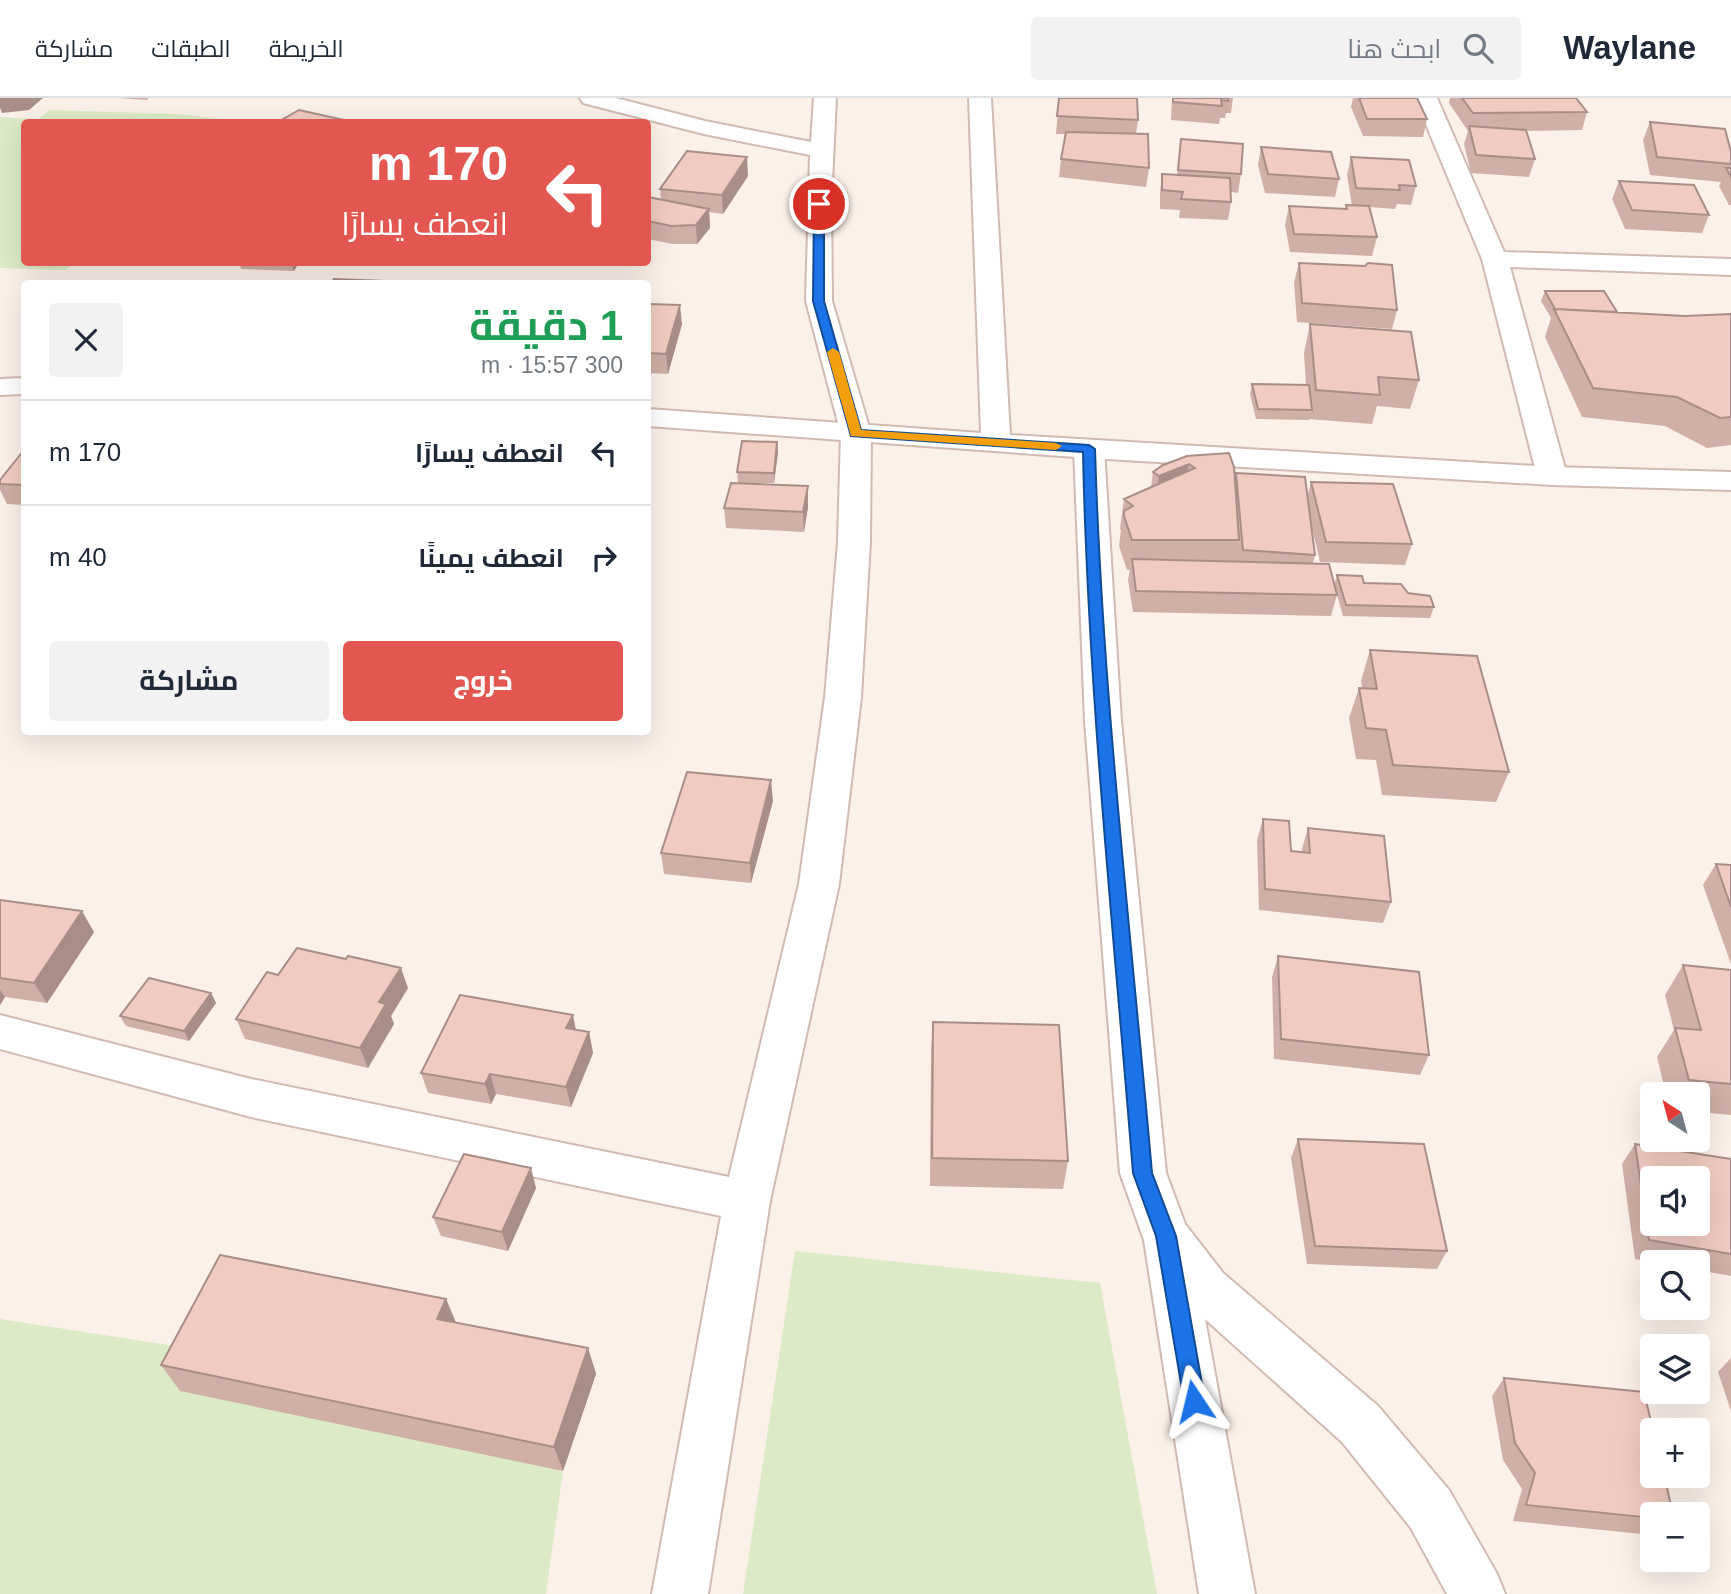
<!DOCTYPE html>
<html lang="ar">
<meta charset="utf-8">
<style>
body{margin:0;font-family:Helvetica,Cairo,sans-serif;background:#f2f2f3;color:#1f2937;direction:rtl;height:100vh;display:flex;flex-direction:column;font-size:26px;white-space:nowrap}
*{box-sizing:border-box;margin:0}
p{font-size:23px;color:#747a83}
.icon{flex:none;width:38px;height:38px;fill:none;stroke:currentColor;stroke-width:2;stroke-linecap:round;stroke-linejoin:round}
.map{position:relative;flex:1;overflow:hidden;direction:ltr}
.drawer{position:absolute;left:21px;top:182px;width:630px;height:455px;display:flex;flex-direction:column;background:#fff;border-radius:7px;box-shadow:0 7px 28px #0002;direction:rtl}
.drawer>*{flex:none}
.hud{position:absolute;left:21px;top:21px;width:630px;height:147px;border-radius:7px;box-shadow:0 7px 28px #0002;direction:rtl;background:#e45751;color:#fff;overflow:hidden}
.needle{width:46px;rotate:324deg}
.fabs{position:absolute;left:1640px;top:984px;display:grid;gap:14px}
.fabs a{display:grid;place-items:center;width:70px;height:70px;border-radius:7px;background:#fff;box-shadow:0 7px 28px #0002;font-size:35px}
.pin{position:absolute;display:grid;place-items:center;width:60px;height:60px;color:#fff;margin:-30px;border:4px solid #fff;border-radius:50%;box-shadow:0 2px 7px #0007}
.me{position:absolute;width:77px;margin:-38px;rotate:350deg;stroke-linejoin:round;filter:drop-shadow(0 0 5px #0008)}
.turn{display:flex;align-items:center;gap:24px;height:147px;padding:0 28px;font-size:32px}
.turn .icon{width:91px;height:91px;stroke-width:2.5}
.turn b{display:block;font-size:49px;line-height:60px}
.round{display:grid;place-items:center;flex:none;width:74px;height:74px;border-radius:7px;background:#f2f2f3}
.summary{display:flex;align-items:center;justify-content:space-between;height:119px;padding:0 28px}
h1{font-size:42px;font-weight:700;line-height:52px;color:#1e9e55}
.primary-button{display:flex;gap:14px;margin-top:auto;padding:14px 28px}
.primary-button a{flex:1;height:80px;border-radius:7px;background:#e45751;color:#fff;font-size:28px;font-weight:700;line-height:80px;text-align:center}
.primary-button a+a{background:#f2f2f3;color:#1f2937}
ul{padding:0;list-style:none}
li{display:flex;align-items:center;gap:21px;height:105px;padding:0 28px;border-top:2px solid #e0e1e3}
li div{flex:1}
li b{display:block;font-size:26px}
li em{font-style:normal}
header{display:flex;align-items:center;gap:42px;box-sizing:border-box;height:98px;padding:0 35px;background:#fff;border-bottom:2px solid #e0e1e3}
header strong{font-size:33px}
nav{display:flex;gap:38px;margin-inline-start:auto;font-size:24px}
.search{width:490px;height:63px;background:#f2f2f3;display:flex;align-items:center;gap:18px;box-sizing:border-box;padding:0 24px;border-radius:7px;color:#747a83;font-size:26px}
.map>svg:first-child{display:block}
.green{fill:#dceac7}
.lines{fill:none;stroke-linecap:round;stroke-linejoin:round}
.minor-casing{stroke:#d1bab1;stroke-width:4}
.tertiary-casing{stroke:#d1bab1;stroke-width:4}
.minor{fill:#fff;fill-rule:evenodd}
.tertiary{fill:#fff;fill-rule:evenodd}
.wall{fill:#cfafa6}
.shaded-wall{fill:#a98e87}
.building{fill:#f1cbc1;stroke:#a98e87;stroke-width:2;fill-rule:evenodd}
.route{fill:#1a73e8;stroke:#114b97;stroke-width:2}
.slow{fill:#f59e0b}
</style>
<header>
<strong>Waylane</strong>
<div class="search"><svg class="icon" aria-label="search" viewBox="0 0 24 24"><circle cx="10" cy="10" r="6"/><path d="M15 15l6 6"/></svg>ابحث هنا</div>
<nav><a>الخريطة</a><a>الطبقات</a><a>مشاركة</a></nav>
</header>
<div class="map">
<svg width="1731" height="1496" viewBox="0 0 1731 1496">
<rect width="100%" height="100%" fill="#fcf1e9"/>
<path class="green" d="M 50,12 L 176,16 L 251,24 L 24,24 L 24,164 L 74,165 L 66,172 L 0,170 L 0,19 L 38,21 Z
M 795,1153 L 1100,1185 L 1157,1496 L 743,1496 Z
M 0,1221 L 201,1252 L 563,1373 L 546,1496 L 0,1496 Z"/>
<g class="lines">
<defs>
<path id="minor" d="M 580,0 L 616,0 L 705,23 L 811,44 L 814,0 L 836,0 L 831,106 L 832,203 L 871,336 L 870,444 L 861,599 L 839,786 L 770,1103 L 708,1496 L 652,1496 L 721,1118 L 251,1019 L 0,951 L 0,917 L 251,981 L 729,1079 L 799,786 L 825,599 L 838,444 L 841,336 L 806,203 L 810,57 L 704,36 L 583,5 Z
M 1415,0 L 1437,0 L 1504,154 L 1731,161 L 1731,177 L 1510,169 L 1567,378 L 1563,384 L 1552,387 L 1541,384 L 1537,378 L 1482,161 Z
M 1089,342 L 1099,345 L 1104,351 L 1121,623 L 1166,1075 L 1185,1126 L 1223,1175 L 1378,1308 L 1449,1392 L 1497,1476 L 1505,1496 L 1447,1496 L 1411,1430 L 1342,1344 L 1205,1221 L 1255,1496 L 1199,1496 L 1144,1142 L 1120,1075 L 1085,623 L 1074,351 L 1079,345 Z"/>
<path id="tertiary" d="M 969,0 L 991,0 L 1010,337 L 1552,369 L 1731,374 L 1731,392 L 1552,387 L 1089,360 L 648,328 L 648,311 L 981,335 Z
M 24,280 L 24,296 L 0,297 L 0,281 Z"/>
</defs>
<use href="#minor" class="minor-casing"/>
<use href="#tertiary" class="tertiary-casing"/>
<use href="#minor" class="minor"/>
<use href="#tertiary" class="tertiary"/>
</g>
<path class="wall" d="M 117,0 L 149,0 L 147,2 Z
M 1059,0 L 1138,22 L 1136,36 L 1149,70 L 1146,89 L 1059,79 L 1061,61 L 1065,36 L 1056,36 Z
M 1172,0 L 1233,0 L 1231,15 L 1226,15 L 1225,20 L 1220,20 L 1219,26 L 1171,22 Z
M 1353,0 L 1417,0 L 1427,21 L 1423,39 L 1363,38 L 1351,9 Z
M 1450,0 L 1576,0 L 1587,14 L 1582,32 L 1526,33 L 1535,61 L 1529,79 L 1471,75 L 1464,46 L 1468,33 L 1449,5 Z
M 1650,24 L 1731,54 L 1731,107 L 1729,107 L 1719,88 L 1721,84 L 1650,77 L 1643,42 Z
M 1181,41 L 1241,76 L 1238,95 L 1231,94 L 1231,104 L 1228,122 L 1179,120 L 1180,112 L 1160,111 L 1160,95 L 1162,76 L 1177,77 Z
M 1261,49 L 1339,81 L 1335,99 L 1265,95 L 1258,67 Z
M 1351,59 L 1416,88 L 1411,107 L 1397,106 L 1395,111 L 1369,109 L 1377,139 L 1372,158 L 1290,154 L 1285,127 L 1289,108 L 1345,111 L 1346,107 L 1352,108 L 1347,77 Z
M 748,78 L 723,116 L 709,114 L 710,130 L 697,146 L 672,146 L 648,141 L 648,99 L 661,102 L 660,91 Z
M 1619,83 L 1709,117 L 1702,135 L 1625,131 L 1612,101 Z
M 239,164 L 299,164 L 294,173 L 241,171 Z
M 1299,165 L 1397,212 L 1392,231 L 1297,224 L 1294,184 Z
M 1545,193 L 1617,214 L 1685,218 L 1731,216 L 1731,347 L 1707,350 L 1665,328 L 1582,319 L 1545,239 L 1551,220 L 1541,203 Z
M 648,206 L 682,226 L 668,276 L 648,275 Z
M 1310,226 L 1419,282 L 1410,311 L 1377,308 L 1372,326 L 1309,321 L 1309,322 L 1256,321 L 1250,296 L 1252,286 L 1306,287 L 1304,255 Z
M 777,344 L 778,354 L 774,385 L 738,385 L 737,374 Z
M 24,352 L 24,407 L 7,406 L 0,392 L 0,382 Z
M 1187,358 L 1235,382 L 1236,375 L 1307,400 L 1311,384 L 1412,446 L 1405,467 L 1320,464 L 1310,421 L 1315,457 L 1313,465 L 1334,487 L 1337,477 L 1364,485 L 1408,495 L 1434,509 L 1430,520 L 1343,518 L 1337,497 L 1331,518 L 1133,514 L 1128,482 L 1130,472 L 1127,472 L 1119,448 L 1121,432 L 1120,431 L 1124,401 L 1151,389 L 1153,374 Z
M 808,388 L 808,409 L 804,434 L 726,430 L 724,410 Z
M 1370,552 L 1509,674 L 1496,704 L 1382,697 L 1376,662 L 1356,661 L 1349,620 L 1359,590 L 1362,590 L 1361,583 Z
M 773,703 L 751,785 L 664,776 L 661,755 Z
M 1263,721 L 1291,753 L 1302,754 L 1302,751 L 1308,730 L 1391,804 L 1383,825 L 1259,812 L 1257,742 Z
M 1716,766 L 1731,767 L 1731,866 L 1703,787 Z
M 0,802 L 94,834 L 47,905 L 5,899 L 0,907 Z
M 1278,858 L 1429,957 L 1420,977 L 1274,961 L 1272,879 Z
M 1683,867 L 1731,872 L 1731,1017 L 1698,1014 L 1698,996 L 1666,996 L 1657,959 L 1674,932 L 1665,897 Z
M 278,877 L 408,890 L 391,918 L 394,926 L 368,970 L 245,941 L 236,921 Z
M 211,895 L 216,905 L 189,943 L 126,928 L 120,918 Z
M 933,924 L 1068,1063 L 1063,1091 L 930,1088 L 931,953 Z
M 576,932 L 589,934 L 593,955 L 571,1009 L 496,996 L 491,1006 L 428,995 L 421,975 Z
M 1298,1041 L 1447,1153 L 1437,1171 L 1307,1166 L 1291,1060 Z
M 1635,1046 L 1731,1061 L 1731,1178 L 1698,1172 L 1698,1164 L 1652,1164 L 1635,1161 L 1622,1066 Z
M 536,1090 L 508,1153 L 441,1138 L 433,1119 Z
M 446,1201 L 456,1225 L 588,1250 L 596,1276 L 563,1373 L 180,1293 L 161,1267 Z
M 1731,1260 L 1731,1313 L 1718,1274 Z
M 1504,1280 L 1652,1416 L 1652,1437 L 1513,1423 L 1522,1391 L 1503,1362 L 1492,1298 Z"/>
<path class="shaded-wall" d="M 0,0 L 43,0 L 29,12 L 2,15 L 0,10 Z
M 747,59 L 748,78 L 723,116 L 722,97 Z
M 709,111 L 710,130 L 697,146 L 696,127 Z
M 291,164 L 299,164 L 294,173 Z
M 680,207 L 682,226 L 668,276 L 666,256 Z
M 777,344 L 778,354 L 774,385 L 774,375 Z
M 1189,366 L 1184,396 L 1155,408 L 1159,378 Z
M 808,388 L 808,409 L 804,434 L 803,414 Z
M 771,682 L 773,703 L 751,785 L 750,765 Z
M 82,813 L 94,834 L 47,905 L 34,885 Z
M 401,870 L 408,890 L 391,918 L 394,926 L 368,970 L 360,950 L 379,904 Z
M 0,892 L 5,899 L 0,907 Z
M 211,895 L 216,905 L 189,943 L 184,933 Z
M 573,917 L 577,937 L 566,930 Z
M 589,934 L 593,955 L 571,1009 L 566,989 Z
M 490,976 L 496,996 L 491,1006 L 485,986 Z
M 531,1070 L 536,1090 L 508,1153 L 502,1134 Z
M 446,1201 L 457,1227 L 437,1221 Z
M 588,1250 L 596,1276 L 563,1373 L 554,1349 Z"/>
<path class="building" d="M 1059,0 L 1137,0 L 1138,22 L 1057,18 Z
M 1173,0 L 1228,0 L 1228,3 L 1221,2 L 1222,8 L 1173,4 Z
M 1359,0 L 1417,0 L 1427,21 L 1367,21 Z
M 1462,0 L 1576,0 L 1587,14 L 1473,15 Z
M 299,12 L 344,22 L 339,24 L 278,24 Z
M 1650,24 L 1725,31 L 1731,54 L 1731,66 L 1657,59 Z
M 1469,28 L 1526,32 L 1535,61 L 1476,57 Z
M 1066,34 L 1148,36 L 1149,70 L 1061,61 Z
M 1181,41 L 1243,46 L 1241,76 L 1178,72 Z
M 1261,49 L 1331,54 L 1339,81 L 1268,76 Z
M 687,53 L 747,59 L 722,97 L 660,91 Z
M 1351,59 L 1409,62 L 1416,88 L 1399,87 L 1400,92 L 1356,90 Z
M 1726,70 L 1731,70 L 1731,79 Z
M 1162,76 L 1230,80 L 1231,104 L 1181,101 L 1183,94 L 1162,92 Z
M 1619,83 L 1694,87 L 1709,117 L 1632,112 Z
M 648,99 L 709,111 L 696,127 L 671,128 L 648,123 Z
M 1346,107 L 1369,108 L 1377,139 L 1294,136 L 1289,108 L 1347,111 Z
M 1299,165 L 1365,168 L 1368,165 L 1392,167 L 1397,212 L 1302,205 Z
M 334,181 L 411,184 L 411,186 L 331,186 Z
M 1545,193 L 1604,193 L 1617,214 L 1555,211 Z
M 648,206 L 680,207 L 666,256 L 648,255 Z
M 1554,211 L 1685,218 L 1731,216 L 1731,319 L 1720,320 L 1677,299 L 1593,290 Z
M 1310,226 L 1411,234 L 1419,282 L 1378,279 L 1380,297 L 1316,292 Z
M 1252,286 L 1309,287 L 1312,312 L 1258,311 Z
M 742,343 L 777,344 L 774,375 L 737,374 Z
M 24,352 L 24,387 L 0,386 L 0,382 Z
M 1229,355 L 1234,369 L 1239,442 L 1132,442 L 1124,418 L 1124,413 L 1133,408 L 1124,401 L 1195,370 L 1189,366 L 1159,378 L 1153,374 L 1163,367 L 1187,358 Z
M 1236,375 L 1305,379 L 1315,457 L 1243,452 Z
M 1311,384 L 1393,386 L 1412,446 L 1326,444 Z
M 731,385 L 808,388 L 803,414 L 724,410 Z
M 1132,461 L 1329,466 L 1337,497 L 1136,493 Z
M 1337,477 L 1362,478 L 1364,485 L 1401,486 L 1408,495 L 1430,498 L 1434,509 L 1346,507 Z
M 1370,552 L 1477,558 L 1509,674 L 1393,667 L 1386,632 L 1366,630 L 1359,590 L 1377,591 Z
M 687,674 L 771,682 L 750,765 L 661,755 Z
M 1263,721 L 1289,723 L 1291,753 L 1310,755 L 1308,730 L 1384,738 L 1391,804 L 1265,791 Z
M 1716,766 L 1731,767 L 1731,809 Z
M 0,802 L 82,813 L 34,885 L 0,880 Z
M 297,850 L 346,861 L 348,858 L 401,870 L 379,904 L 386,906 L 360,950 L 236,921 L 267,874 L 278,877 Z
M 1278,858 L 1419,874 L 1429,957 L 1281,941 Z
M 1683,867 L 1731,872 L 1731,986 L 1689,982 L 1675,930 L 1701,932 Z
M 149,880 L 211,895 L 184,933 L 120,918 Z
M 460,897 L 573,917 L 566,930 L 589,934 L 566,989 L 490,976 L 485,986 L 421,975 Z
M 933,924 L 1059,927 L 1068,1063 L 932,1060 Z
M 1298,1041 L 1424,1046 L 1447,1153 L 1315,1148 Z
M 1635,1046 L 1731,1061 L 1731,1156 L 1649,1142 ZM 1652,1080 L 1698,1080 L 1698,1125 L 1652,1125 Z
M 464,1056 L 531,1070 L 502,1134 L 433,1119 Z
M 220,1157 L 446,1201 L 437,1221 L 588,1250 L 554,1349 L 161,1267 Z
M 1504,1280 L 1644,1294 L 1653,1332 L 1652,1332 L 1652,1377 L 1664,1377 L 1673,1416 L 1652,1416 L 1652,1420 L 1526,1407 L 1535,1375 L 1515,1345 Z"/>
<path class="route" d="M 819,103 L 824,106 L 824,203 L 861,332 L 1089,347 L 1095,351 C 1102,593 1131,834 1152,1075 L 1176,1138 L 1205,1303 L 1202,1310 L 1194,1313 L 1187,1310 L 1184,1303 L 1156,1138 L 1133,1075 C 1114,835 1088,595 1083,354 L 851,338 L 813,203 L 814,106 Z"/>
<path class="slow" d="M 833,250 L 839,254 L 861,332 L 1056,345 L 1062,348 L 1056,352 L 851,338 L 827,254 Z"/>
</svg>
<div class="fabs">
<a><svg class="needle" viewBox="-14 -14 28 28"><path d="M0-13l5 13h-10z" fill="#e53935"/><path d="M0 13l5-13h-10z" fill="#747a83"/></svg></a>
<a><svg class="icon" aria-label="sound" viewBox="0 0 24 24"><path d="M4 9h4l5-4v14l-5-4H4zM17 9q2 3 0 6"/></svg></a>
<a><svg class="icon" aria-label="search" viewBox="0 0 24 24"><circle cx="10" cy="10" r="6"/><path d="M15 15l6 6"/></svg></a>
<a><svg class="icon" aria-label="layers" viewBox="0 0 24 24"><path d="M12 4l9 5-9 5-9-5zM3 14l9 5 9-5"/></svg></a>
<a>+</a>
<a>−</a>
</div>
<div class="pin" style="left:819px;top:106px;background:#d93025"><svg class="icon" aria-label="arrive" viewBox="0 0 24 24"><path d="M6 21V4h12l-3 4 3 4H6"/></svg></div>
<svg class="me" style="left:1194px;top:1303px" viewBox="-20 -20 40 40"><path d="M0-17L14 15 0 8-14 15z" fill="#1a73e8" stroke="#fff" stroke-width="4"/></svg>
<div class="hud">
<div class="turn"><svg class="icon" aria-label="left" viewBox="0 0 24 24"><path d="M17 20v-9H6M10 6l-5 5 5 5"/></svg><div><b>170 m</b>انعطف يسارًا</div></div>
</div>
<section class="drawer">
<div class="summary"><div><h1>1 دقيقة</h1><p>300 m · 15:57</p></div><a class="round"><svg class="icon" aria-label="close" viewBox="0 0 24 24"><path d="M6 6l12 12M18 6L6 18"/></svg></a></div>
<ul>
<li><svg class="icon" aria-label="left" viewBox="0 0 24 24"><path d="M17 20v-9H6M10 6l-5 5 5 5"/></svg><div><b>انعطف يسارًا</b></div><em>170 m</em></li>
<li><svg class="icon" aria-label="right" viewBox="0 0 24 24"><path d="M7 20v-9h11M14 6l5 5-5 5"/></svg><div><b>انعطف يمينًا</b></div><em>40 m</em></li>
</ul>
<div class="primary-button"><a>خروج</a><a>مشاركة</a></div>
</section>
</div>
